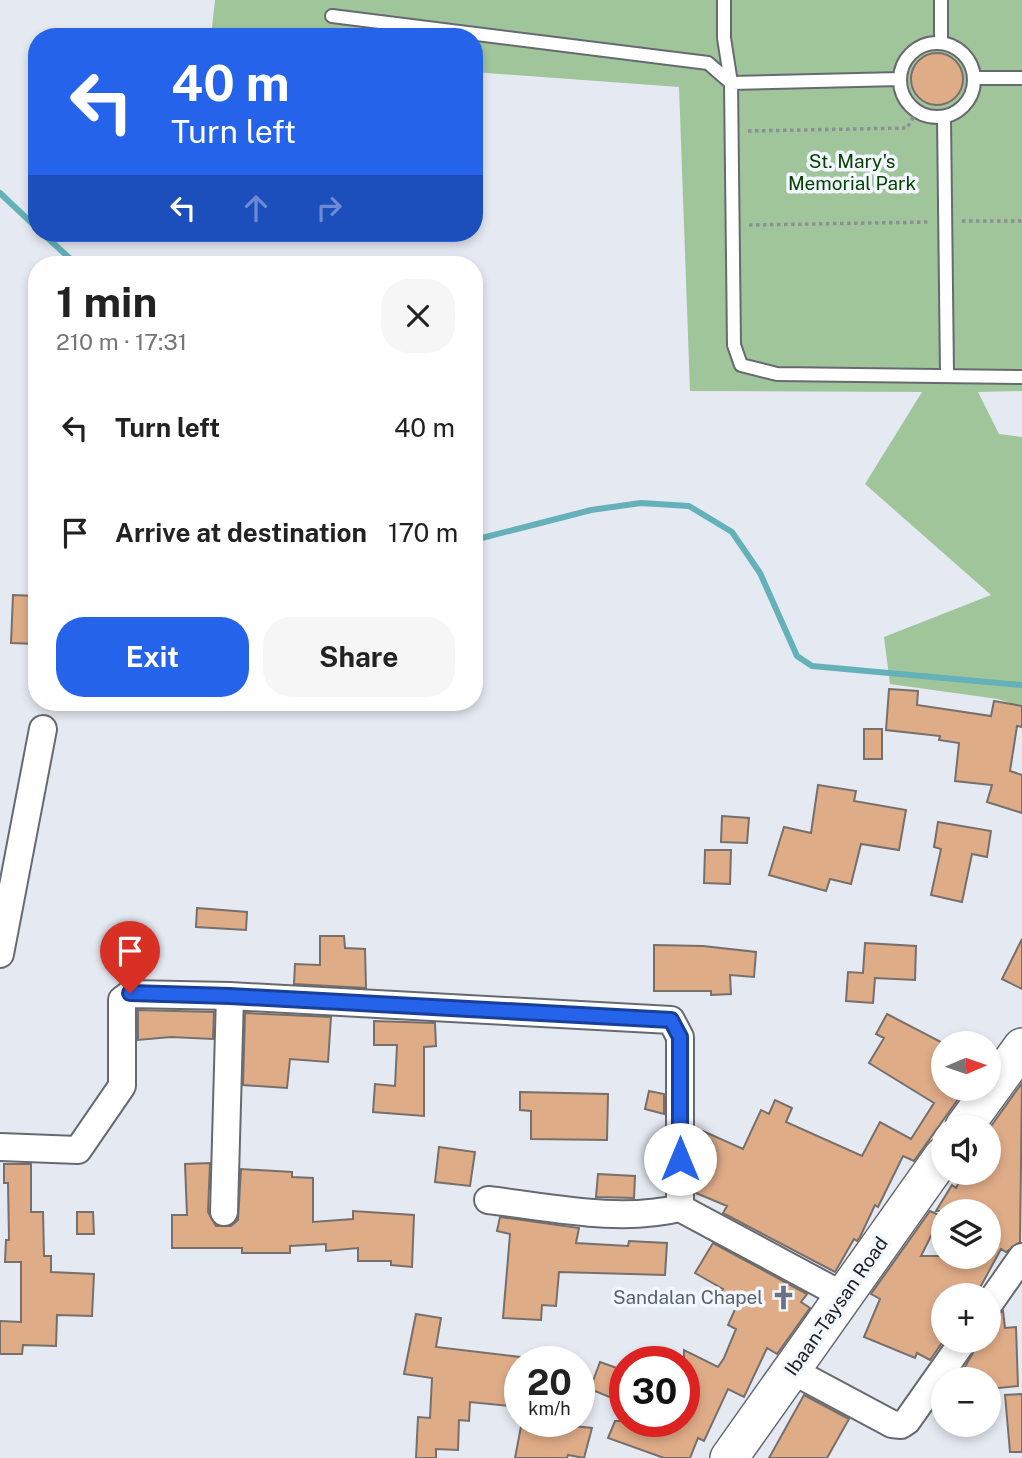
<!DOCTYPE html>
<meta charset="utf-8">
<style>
body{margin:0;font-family:"Public Sans",sans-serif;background:#f6f6f6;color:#222;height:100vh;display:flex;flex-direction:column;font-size:26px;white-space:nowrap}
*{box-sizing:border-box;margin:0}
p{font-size:23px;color:#767676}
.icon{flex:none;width:38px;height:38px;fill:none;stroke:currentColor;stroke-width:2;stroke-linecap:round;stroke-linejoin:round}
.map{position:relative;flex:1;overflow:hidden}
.panel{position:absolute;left:28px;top:256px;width:455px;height:455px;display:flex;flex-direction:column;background:#fff;border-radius:28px;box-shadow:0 4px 10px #0003}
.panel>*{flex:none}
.banner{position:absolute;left:28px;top:28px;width:455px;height:214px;border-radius:28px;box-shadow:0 4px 10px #0003;background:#2563eb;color:#fff;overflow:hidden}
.needle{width:46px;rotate:88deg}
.controls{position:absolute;left:931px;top:1031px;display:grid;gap:14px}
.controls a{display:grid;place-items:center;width:70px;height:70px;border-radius:50%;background:#fff;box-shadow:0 4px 10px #0003;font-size:35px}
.speed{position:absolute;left:504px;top:1346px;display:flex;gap:14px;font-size:35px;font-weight:700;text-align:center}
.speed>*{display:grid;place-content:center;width:91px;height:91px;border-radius:50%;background:#fff;box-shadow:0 4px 10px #0003;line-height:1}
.speed small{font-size:18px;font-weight:400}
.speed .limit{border:10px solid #d22;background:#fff;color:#111}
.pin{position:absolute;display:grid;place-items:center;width:60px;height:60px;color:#fff;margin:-72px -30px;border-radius:50% 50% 50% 0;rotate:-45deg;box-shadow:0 0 7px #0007}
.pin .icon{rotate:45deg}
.me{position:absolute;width:77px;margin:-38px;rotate:0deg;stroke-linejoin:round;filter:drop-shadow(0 0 5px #0008)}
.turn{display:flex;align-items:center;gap:24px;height:147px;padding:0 28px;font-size:32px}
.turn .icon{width:91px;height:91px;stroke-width:2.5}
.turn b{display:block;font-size:49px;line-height:60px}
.lanes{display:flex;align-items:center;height:66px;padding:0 28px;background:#0003;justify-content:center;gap:35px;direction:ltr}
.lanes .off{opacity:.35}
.round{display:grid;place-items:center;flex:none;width:74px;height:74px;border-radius:28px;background:#f6f6f6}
.summary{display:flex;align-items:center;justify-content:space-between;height:119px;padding:0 28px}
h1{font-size:42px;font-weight:700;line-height:52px}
.button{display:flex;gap:14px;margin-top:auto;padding:14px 28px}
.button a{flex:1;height:80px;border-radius:28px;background:#2563eb;color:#fff;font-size:28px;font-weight:700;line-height:80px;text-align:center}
.button a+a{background:#f6f6f6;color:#222}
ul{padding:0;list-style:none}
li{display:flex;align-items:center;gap:21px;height:105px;padding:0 28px}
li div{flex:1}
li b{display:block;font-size:26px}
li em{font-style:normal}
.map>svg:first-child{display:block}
.green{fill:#a0c59b}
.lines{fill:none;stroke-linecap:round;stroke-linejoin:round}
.stream{stroke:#64b1b9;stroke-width:6}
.building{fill:#dfac88;stroke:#766f6b;stroke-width:2}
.lane-casing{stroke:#666a70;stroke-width:16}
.street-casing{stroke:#666a70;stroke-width:30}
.secondary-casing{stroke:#666a70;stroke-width:40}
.path{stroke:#8c8f95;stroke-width:3.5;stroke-dasharray:3.5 3.5;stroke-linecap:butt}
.lane{stroke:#fff;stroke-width:12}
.street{stroke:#fff;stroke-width:26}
.secondary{stroke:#fff;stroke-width:37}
.route-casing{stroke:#184099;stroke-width:18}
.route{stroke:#2563eb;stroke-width:12}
.labels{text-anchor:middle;stroke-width:7;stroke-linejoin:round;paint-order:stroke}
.park-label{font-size:19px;fill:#074102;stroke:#f2f7fe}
.worship-label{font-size:19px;fill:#5b616d;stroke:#f2f7fe;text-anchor:end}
.street-label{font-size:19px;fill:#202124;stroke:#f2f7fe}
</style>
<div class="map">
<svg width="1022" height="1458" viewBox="0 0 1022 1458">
<rect width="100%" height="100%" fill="#e5e9f1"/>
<path class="green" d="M 215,0 L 1022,0 L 1022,391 L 978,392 L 999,434 L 1022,437 L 1022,707 L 998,699 L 890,684 L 884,637 L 991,595 L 865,484 L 922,392 L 690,391 L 679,87 L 474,72 L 474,37 L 211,37 Z"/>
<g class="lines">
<path class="stream" d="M 0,193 L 37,228
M 42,233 L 76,264
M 474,540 L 591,510 L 641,503 L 689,506 L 732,532 L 760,573 L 797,656 L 812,666 L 1022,685"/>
</g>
<path class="building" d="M911 79a26 26 0 1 1 52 0a26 26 0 1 1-52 0Z
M 13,595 L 37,596 L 37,644 L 11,643 Z
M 889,689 L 918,691 L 917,705 L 991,716 L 994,701 L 1022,706 L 1022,727 L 1017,726 L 1010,771 L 1022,775 L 1022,813 L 987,802 L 992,785 L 955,781 L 959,743 L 939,740 L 940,736 L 886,730 Z
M 864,729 L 882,729 L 882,759 L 864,759 Z
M 818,785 L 856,791 L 854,801 L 906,810 L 899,850 L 861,844 L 851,884 L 830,879 L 826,891 L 769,875 L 784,827 L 811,833 Z
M 722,816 L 749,818 L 747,843 L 721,842 Z
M 938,822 L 991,831 L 987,857 L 972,854 L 962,902 L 931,895 L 941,849 L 934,847 Z
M 705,850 L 731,850 L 730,884 L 704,883 Z
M 197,908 L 247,912 L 246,930 L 196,927 Z
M 320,936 L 344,936 L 345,948 L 365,949 L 366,988 L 294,984 L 295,964 L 320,965 Z
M 1022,939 L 1022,989 L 1002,979 Z
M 865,943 L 916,946 L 915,980 L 875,978 L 873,1003 L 846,1001 L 848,972 L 863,973 Z
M 654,945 L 703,946 L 756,952 L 754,977 L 730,975 L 731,994 L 711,995 L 711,991 L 654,991 Z
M 138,1010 L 214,1012 L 213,1039 L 171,1037 L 138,1040 Z
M 245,1013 L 331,1017 L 328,1062 L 290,1059 L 287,1088 L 243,1085 Z
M 887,1014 L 943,1043 L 943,1088 L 966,1088 L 914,1161 L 903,1156 L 878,1207 L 875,1205 L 860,1237 L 857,1241 L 854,1239 L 835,1272 L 723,1213 L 727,1206 L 696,1193 L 696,1173 L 701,1161 L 696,1158 L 696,1147 L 703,1131 L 743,1149 L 761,1110 L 769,1114 L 775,1100 L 792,1108 L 786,1122 L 862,1156 L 880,1122 L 911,1139 L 934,1103 L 869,1063 L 884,1038 L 876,1034 Z
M 374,1021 L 435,1023 L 436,1046 L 424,1047 L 424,1116 L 373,1112 L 375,1084 L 395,1086 L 397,1045 L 374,1045 Z
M 1022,1083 L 1020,1242 L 1006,1252 L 1001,1249 L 976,1295 L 943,1295 L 944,1340 L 930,1360 L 917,1353 L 915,1358 L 864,1337 L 880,1299 L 871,1294 L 930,1211 L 941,1216 L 921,1256 L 989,1256 L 989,1211 L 936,1211 L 952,1185 L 956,1188 L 964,1172 L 989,1172 L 989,1129 Z
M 649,1091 L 664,1094 L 664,1114 L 645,1109 Z
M 520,1092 L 608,1094 L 607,1140 L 531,1139 L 531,1111 L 520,1110 Z
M 439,1147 L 475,1152 L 470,1186 L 435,1182 Z
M 210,1163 L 208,1212 L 216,1226 L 231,1226 L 238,1220 L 241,1169 L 292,1172 L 292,1177 L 313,1178 L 313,1222 L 353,1219 L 353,1211 L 414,1215 L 412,1267 L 391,1265 L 391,1261 L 358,1261 L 358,1248 L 326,1251 L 326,1244 L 290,1246 L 290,1253 L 242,1253 L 242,1248 L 172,1248 L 172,1215 L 187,1215 L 185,1164 Z
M 4,1164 L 31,1164 L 31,1212 L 43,1212 L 44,1256 L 51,1256 L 51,1272 L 94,1274 L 92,1316 L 57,1315 L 56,1346 L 23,1345 L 22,1354 L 0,1354 L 0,1321 L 21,1322 L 21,1262 L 5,1262 L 6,1240 L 9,1240 L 8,1183 L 4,1183 Z
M 598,1174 L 635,1176 L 634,1198 L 596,1197 Z
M 77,1212 L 93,1212 L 94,1234 L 77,1234 Z
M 500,1217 L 579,1228 L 576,1243 L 628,1246 L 629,1241 L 667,1243 L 665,1275 L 559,1272 L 556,1306 L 542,1305 L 541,1320 L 503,1318 L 510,1234 L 497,1231 Z
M 713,1243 L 807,1294 L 801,1302 L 810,1308 L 777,1354 L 767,1348 L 744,1397 L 728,1389 L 704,1441 L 698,1438 L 690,1458 L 664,1458 L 608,1438 L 615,1421 L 684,1421 L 684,1350 L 718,1367 L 724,1358 L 736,1329 L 728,1325 L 737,1305 L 720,1293 L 723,1289 L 695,1273 Z
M 1003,1311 L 1005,1328 L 1016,1327 L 1018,1386 L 989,1389 L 989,1379 L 966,1379 L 965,1367 L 980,1340 L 989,1340 L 989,1320 Z
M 416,1314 L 441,1318 L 436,1347 L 520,1357 L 520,1407 L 470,1402 L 469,1421 L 459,1420 L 458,1450 L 436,1449 L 436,1458 L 416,1458 L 418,1417 L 430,1418 L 432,1378 L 404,1374 Z
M 600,1362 L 625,1371 L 625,1385 L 619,1401 L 590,1389 Z
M 1022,1394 L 1022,1452 L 1010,1452 L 1005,1395 Z
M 804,1395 L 849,1419 L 827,1458 L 769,1458 Z
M 522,1421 L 592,1428 L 584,1458 L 568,1455 L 567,1458 L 515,1458 Z"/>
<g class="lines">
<defs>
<path id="lane" d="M 724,0 L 724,38 L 731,83 L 734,345 L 741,365 L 777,374 L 1022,377
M 941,0 L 941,42
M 332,16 L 708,63 L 731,83 L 900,79
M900 80a37 37 0 1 1 74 0a37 37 0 1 1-74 0Z
M 975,78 L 1022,78
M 944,117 L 947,374"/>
<path id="street" d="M 0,954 L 43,729
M 0,1147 L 78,1150 L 122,1086 L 122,1000 L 130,994 L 230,996 L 671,1020 L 680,1037 L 680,1208 L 842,1295
M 488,1200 C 549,1207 619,1223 680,1208
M 224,1212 L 230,996
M 989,1304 L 1022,1257
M 791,1370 L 892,1424 L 901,1425 L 907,1421 L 964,1340"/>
<path id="secondary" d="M 964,1127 L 1022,1047
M 729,1458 L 943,1156"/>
</defs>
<use href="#lane" class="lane-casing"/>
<use href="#street" class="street-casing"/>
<use href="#secondary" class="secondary-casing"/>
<path class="path" d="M 748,131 L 907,128 L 917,111
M 962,221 L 1022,221
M 749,225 L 930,222"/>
<use href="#lane" class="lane"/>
<use href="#street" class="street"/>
<use href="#secondary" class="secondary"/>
</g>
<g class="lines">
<defs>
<path id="route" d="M 130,993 L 230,996 L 671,1020 L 680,1037 L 680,1159"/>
</defs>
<use href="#route" class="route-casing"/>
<use href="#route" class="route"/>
</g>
<defs>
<symbol id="church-bare" viewBox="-9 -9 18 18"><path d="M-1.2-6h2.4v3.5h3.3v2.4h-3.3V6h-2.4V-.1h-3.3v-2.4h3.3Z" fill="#6b7280" stroke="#f2f7fe" stroke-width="2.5" paint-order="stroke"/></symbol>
</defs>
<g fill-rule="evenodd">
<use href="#church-bare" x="766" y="1280" width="35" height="35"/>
</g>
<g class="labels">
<g class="park-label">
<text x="852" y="168">St. Mary's<tspan x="852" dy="22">Memorial Park</tspan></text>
</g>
<g class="worship-label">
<text x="763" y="1304">Sandalan Chapel</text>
</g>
<g class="street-label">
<text transform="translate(836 1306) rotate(-55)" y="7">Ibaan-Taysan Road</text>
</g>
</g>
</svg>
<div class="controls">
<a><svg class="needle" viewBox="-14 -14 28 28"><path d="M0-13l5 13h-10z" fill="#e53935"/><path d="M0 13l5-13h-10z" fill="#767676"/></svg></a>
<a><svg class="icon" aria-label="sound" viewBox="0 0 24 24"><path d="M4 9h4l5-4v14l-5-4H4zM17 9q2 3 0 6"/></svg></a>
<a><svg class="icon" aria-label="layers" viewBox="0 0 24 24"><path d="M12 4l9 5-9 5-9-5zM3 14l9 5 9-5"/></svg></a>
<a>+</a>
<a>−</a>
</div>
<div class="speed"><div>20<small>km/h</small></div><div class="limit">30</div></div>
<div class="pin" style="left:130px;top:993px;background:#d93025"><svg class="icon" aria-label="arrive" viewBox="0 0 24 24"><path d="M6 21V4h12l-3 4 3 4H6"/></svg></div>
<svg class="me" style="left:680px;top:1159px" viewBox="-20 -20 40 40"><circle r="19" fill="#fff"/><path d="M0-13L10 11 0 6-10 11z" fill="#2563eb"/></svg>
<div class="banner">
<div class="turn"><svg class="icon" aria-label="left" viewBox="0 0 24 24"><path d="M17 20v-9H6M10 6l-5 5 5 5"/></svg><div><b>40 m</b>Turn left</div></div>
<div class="lanes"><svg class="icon" aria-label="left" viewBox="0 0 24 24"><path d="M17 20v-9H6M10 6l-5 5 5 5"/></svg><svg class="icon off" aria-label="ahead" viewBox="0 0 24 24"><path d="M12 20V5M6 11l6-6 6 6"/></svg><svg class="icon off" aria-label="right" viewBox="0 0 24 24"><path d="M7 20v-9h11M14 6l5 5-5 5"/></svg></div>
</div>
<section class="panel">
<div class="summary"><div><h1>1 min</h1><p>210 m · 17:31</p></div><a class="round"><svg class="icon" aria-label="close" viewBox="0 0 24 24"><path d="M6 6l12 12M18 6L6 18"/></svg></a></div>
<ul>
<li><svg class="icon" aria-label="left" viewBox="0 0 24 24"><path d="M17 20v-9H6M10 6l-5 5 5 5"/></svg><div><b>Turn left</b></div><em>40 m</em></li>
<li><svg class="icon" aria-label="arrive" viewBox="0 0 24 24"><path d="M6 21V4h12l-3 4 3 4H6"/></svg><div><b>Arrive at destination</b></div><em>170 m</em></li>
</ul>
<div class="button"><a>Exit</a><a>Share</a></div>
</section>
</div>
